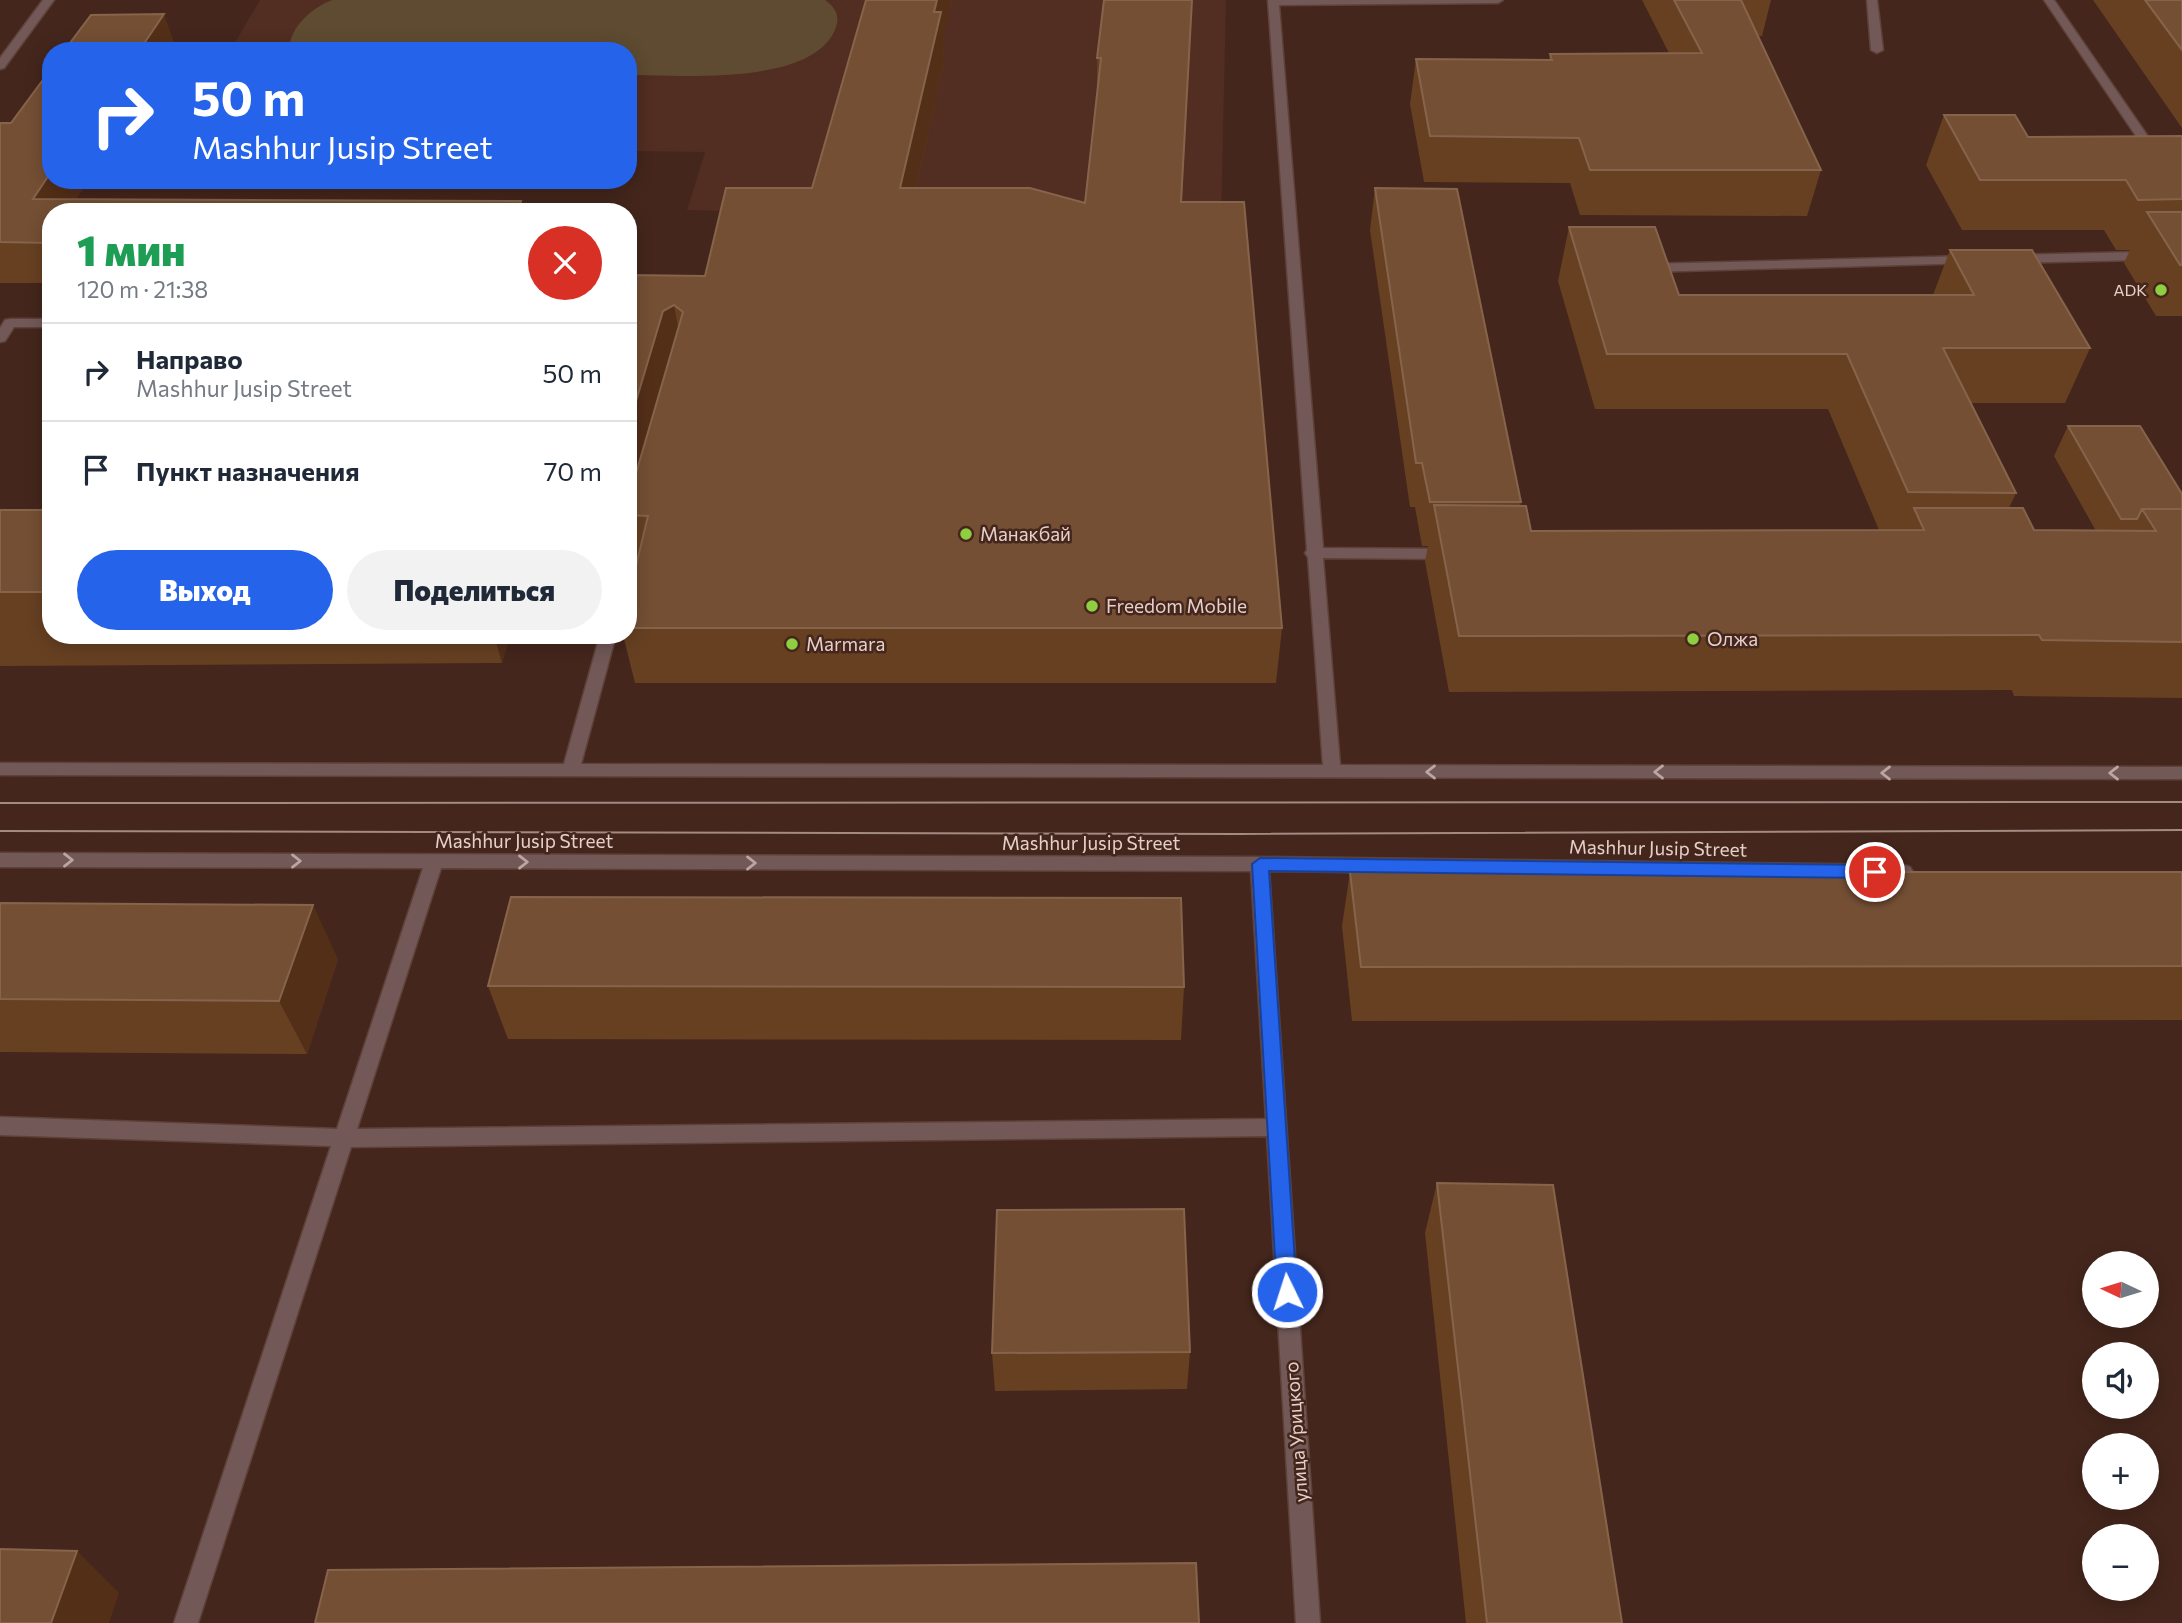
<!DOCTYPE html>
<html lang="ru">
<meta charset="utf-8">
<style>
body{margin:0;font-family:Commissioner,sans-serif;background:#f2f2f3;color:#1f2937;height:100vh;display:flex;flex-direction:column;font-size:26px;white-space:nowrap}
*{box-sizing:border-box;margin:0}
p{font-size:23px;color:#747a83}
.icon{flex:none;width:38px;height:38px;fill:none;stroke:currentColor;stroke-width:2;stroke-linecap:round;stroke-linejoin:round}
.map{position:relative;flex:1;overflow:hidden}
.sheet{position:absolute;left:42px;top:203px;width:595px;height:441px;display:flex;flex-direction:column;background:#fff;border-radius:28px;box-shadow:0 4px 18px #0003}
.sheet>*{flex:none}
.guide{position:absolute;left:42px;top:42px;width:595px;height:147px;border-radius:28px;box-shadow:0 4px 18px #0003;background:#2563eb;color:#fff;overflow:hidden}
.needle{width:46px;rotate:274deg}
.controls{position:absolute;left:2082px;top:1251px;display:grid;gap:14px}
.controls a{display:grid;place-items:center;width:77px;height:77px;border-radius:50%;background:#fff;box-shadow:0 4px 18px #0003;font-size:35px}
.pin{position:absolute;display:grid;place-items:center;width:60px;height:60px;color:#fff;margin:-30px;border:4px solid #fff;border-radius:50%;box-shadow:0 2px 7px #0007}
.me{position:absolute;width:77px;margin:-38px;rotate:356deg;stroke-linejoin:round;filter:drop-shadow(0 0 5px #0008)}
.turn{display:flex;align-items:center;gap:24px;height:147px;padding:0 35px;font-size:32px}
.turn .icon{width:91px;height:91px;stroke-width:2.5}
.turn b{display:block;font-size:49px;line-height:60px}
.round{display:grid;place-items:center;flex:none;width:74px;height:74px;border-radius:37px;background:#f2f2f3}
.summary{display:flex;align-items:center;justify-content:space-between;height:119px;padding:0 35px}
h1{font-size:42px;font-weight:800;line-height:52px;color:#1e9e55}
.primary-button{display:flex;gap:14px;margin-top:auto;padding:14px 35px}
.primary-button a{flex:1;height:80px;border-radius:42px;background:#2563eb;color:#fff;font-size:28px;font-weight:800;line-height:80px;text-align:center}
.primary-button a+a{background:#f2f2f3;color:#1f2937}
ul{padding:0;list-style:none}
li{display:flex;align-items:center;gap:21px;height:98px;padding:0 35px;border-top:2px solid #e0e1e3}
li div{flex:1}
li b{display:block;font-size:26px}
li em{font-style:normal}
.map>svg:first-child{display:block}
.built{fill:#522d21}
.green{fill:#5e4b31}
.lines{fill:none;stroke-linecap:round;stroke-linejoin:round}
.minor-casing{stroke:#5e4138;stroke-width:3}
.minor{fill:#725958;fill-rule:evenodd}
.tram{stroke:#a38a83;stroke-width:2}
.wall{fill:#674022}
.shaded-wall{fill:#532f18}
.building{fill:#744f34;stroke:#86644b;stroke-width:2}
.oneway{stroke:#bda6a2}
.route{fill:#2563eb;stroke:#184099;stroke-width:2}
.poi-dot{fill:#8fcd41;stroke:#44261c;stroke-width:2.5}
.labels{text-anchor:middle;stroke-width:5;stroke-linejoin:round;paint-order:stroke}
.far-poi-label{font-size:16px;fill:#e5d0ca;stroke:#44261c;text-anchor:end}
.poi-label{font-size:19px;fill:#e5d0ca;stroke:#44261c;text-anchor:start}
.street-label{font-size:19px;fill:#e5d0ca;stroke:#44261c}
</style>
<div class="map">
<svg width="2182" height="1623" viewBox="0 0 2182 1623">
<rect width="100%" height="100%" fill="#44261c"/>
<path class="built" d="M 260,0 L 1226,0 L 1221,222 L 687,210 L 705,152 L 628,151 L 628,51 L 230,51 Z"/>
<path class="green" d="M 332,0 L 825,0 C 835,7 840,15 836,27 C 816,87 678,75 628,75 L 628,51 L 289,51 C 289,28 311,8 332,0 Z"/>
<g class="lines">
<defs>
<path id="minor" d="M 43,0 L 54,0 L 4,68 L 0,69 L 0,58 Z
M 1268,0 L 1503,0 L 1498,3 L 1279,5 L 1323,548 L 1451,549 L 1459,554 L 1451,559 L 1323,558 L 1340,765 L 2182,767 L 2182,779 L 0,775 L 0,763 L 564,764 L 600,635 L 616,635 L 581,764 L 1323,765 L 1308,557 L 1305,553 L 1307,550 Z
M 1867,0 L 1877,0 L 1883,50 L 1877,53 L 1871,50 Z
M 2044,0 L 2054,0 L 2182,186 L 2182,199 L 2178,198 Z
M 2182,251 L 2182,259 L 2015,263 L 2008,259 L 2015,255 Z
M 1969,256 L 1976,260 L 1974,263 L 1647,272 L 1640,268 L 1647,264 Z
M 10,319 L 51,319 L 51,327 L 14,327 L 5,341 L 0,342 L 0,328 L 5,320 Z
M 0,853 L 1260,857 L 1904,865 L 1910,867 L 1913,872 L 1910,877 L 1904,879 L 1269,871 L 1320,1623 L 1296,1623 L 1267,1136 L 351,1147 L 198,1623 L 174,1623 L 331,1146 L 0,1135 L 0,1117 L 337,1129 L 423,868 L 0,867 ZM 441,868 L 1251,871 L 1266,1119 L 357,1129 Z"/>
</defs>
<use href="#minor" class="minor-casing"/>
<use href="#minor" class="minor"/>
<path class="tram" d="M 0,803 L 2182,802
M 0,831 L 1239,834 L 2182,830"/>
</g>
<path class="wall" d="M 866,0 L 952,0 L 943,40 L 944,63 L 916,188 L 1085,203 L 1097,95 L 1097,58 L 1104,0 L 1192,0 L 1182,202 L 1282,628 L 1276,683 L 635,683 L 623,635 L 628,635 L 628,599 L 635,571 L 628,570 L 628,275 L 705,276 L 812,188 Z
M 1642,0 L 1771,0 L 1762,36 L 1758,36 L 1821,170 L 1807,216 L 1580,215 L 1570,183 L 1424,182 L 1410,104 L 1416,59 L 1549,60 L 1550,54 L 1669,53 Z
M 2093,0 L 2182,0 L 2182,128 Z
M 1944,115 L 2028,137 L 2182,136 L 2182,316 L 2156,316 L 2124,263 L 2130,250 L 2116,250 L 2104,230 L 1962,230 L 1926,165 Z
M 0,123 L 77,199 L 521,201 L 524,212 L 51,212 L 51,283 L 0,283 Z
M 1375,188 L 1521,502 L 1520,506 L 1531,531 L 1879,530 L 1828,409 L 1595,409 L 1558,281 L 1569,227 L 1679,295 L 1933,295 L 1950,250 L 2090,348 L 2065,403 L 1971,403 L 2016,493 L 2009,508 L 2034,530 L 2096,531 L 2054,456 L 2068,426 L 2182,494 L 2182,698 L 2014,696 L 2012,690 L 1449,692 L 1425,561 L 1428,546 L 1422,546 L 1415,507 L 1410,507 L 1370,230 Z
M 0,510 L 51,510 L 51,635 L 510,635 L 502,663 L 0,666 Z
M 1350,872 L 2182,872 L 2182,1020 L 1352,1021 L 1342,926 Z
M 0,903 L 338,959 L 307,1054 L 0,1052 Z
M 488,986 L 1184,987 L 1181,1040 L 508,1039 Z
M 1437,1183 L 1622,1623 L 1466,1623 L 1425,1233 Z
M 1190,1352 L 1187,1389 L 995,1391 L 992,1353 Z"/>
<path class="shaded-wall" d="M 937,0 L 952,0 L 943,40 L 944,63 L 904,241 L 900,188 Z
M 1192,0 L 1179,255 L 1181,202 Z
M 164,14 L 177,51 L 139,51 Z
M 51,172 L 51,180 L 89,180 L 68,212 L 33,199 Z
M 521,201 L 524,212 L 517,212 Z
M 674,305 L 684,360 L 628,515 L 628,428 L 663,311 Z
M 494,635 L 510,635 L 502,663 Z
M 313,905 L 338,959 L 307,1054 L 279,1001 Z
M 77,1551 L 119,1593 L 109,1623 L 51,1623 Z"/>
<path class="building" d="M 866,0 L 937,0 L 934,12 L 941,12 L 900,188 L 1030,188 L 1085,203 L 1101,58 L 1097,58 L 1104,0 L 1192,0 L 1181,202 L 1244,202 L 1282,628 L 628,628 L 628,599 L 648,516 L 628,515 L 628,501 L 683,312 L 674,305 L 663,311 L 628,428 L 628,275 L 705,276 L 726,188 L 812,188 Z
M 1674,0 L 1741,0 L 1821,170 L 1590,170 L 1579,138 L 1430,136 L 1416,59 L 1552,60 L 1550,54 L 1702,53 Z
M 2145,0 L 2182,0 L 2182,50 Z
M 164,14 L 139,51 L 64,51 L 91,15 Z
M 51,69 L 51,172 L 33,199 L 521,201 L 517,212 L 51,212 L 51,243 L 0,242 L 0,123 L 11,123 Z
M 1944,115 L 2015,115 L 2028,137 L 2182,136 L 2182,199 L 2138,200 L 2126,180 L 1980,180 Z
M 1375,188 L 1457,189 L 1521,502 L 1430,502 L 1422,463 L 1416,463 Z
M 2147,212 L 2182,212 L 2182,265 L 2180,265 Z
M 1569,227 L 1655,227 L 1679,295 L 1974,295 L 1950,250 L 2032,250 L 2090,348 L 1943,348 L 2016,493 L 1908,492 L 1847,354 L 1607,354 Z
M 2068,426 L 2140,426 L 2182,494 L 2182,509 L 2142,509 L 2137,519 L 2121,519 Z
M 1434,505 L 1526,506 L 1531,531 L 1924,530 L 1914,508 L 2023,508 L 2034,530 L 2156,531 L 2142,509 L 2182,509 L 2182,642 L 2042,640 L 2039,635 L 1459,636 Z
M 0,510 L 51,510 L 51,592 L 0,592 Z
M 1350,872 L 2182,872 L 2182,966 L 1361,967 Z
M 511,897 L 1181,898 L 1184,987 L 488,986 Z
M 0,903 L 313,905 L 279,1001 L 0,999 Z
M 1437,1183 L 1553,1185 L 1622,1623 L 1487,1623 Z
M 1184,1209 L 1190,1352 L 992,1353 L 997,1210 Z
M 0,1549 L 77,1551 L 51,1623 L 0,1623 Z
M 1196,1563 L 1199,1623 L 315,1623 L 328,1570 Z"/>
<defs><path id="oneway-chevron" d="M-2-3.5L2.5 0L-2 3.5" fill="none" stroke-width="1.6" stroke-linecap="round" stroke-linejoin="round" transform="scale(1.75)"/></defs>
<g class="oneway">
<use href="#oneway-chevron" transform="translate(1431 772) rotate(-180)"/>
<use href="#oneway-chevron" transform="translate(1659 772) rotate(-180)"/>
<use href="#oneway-chevron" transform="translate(1886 773) rotate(-180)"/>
<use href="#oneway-chevron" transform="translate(2114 773) rotate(-180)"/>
<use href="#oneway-chevron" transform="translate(68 860)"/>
<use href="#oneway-chevron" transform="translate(296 861)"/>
<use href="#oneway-chevron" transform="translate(523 862)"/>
<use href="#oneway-chevron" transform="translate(751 863)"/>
</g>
<path class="route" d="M 1260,858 L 1875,865 L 1883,872 L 1875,878 L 1269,871 L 1297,1292 L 1294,1299 L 1287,1301 L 1280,1299 L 1277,1292 L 1252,864 Z"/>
<g class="poi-dot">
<circle cx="2161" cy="290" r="7"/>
<circle cx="966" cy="534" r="7"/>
<circle cx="1092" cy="606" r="7"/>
<circle cx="1693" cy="639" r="7"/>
<circle cx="792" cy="644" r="7"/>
</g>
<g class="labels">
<g class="far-poi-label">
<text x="2147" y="296">ADK</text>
</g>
<g class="poi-label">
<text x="980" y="541">Манакбай</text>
<text x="1106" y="613">Freedom Mobile</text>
<text x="1707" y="646">Олжа</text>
<text x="806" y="651">Marmara</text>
</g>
<g class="street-label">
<text x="524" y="848">Mashhur Jusip Street</text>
<text x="1091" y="850">Mashhur Jusip Street</text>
<text transform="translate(1658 848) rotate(1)" y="7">Mashhur Jusip Street</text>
<text transform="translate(1296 1432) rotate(-94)" y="7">улица Урицкого</text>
</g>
</g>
</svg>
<div class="controls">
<a><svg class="needle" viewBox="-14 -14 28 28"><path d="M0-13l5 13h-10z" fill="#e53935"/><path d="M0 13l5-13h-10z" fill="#747a83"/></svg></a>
<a><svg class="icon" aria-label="sound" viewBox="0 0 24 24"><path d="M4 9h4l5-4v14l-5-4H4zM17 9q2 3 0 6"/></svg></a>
<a>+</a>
<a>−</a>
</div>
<div class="pin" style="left:1875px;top:872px;background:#d93025"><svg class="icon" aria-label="arrive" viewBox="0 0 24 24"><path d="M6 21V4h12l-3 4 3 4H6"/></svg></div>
<svg class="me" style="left:1287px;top:1292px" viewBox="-20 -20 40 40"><circle r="17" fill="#2563eb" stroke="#fff" stroke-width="3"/><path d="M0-11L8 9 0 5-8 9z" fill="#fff"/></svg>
<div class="guide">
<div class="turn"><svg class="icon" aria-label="right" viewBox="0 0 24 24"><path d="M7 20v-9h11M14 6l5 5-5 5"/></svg><div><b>50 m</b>Mashhur Jusip Street</div></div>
</div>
<section class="sheet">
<div class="summary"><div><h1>1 мин</h1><p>120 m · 21:38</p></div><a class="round" style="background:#d93025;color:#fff"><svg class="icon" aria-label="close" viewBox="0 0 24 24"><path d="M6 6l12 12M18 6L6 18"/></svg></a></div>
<ul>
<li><svg class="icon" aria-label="right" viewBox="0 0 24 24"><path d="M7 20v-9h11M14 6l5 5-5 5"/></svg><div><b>Направо</b><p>Mashhur Jusip Street</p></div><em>50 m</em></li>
<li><svg class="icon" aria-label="arrive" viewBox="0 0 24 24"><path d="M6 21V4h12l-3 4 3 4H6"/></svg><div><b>Пункт назначения</b></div><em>70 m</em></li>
</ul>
<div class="primary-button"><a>Выход</a><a>Поделиться</a></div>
</section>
</div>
